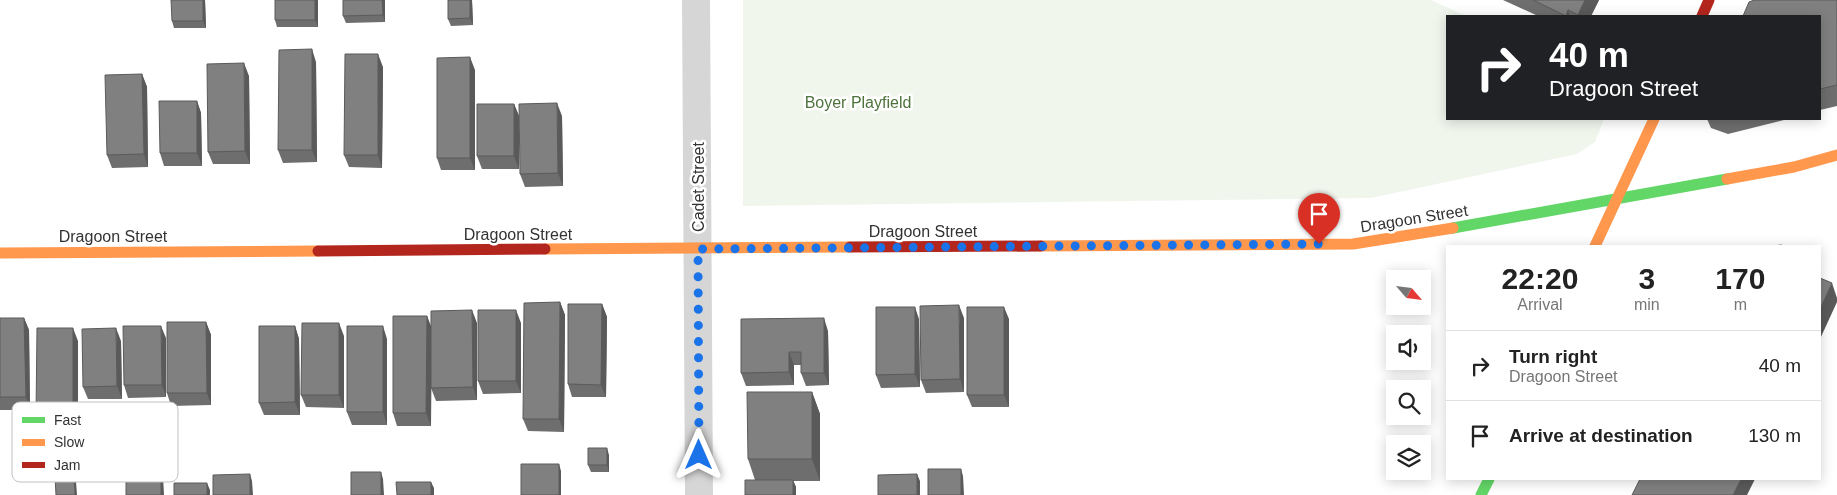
<!DOCTYPE html>
<style>
body{margin:0;font-family:Arial,sans-serif;background:#f2f2f2;color:#222;height:100vh;display:flex;flex-direction:column;font-size:19px;white-space:nowrap}
*{box-sizing:border-box;margin:0}
p{font-size:16px;color:#767676}
.icon{flex:none;width:28px;height:28px;fill:none;stroke:currentColor;stroke-width:2;stroke-linecap:round;stroke-linejoin:round}
.map{position:relative;flex:1;overflow:hidden}
.sheet{position:absolute;left:1446px;top:245px;width:375px;height:235px;display:flex;flex-direction:column;background:#fff;border-radius:0px;box-shadow:0 2px 12px #0003}
.sheet>*{flex:none}
.top-card{position:absolute;left:1446px;top:15px;width:375px;height:105px;border-radius:0px;box-shadow:0 2px 12px #0003;background:#202124;color:#fff;overflow:hidden}
.needle{width:32px;rotate:118deg}
.tools{position:absolute;left:1386px;top:270px;display:grid;gap:10px}
.tools a{display:grid;place-items:center;width:45px;height:45px;border-radius:0px;background:#fff;box-shadow:0 2px 12px #0003;font-size:25px}
.pin{position:absolute;display:grid;place-items:center;width:42px;height:42px;color:#fff;margin:-51px -21px;border-radius:50% 50% 50% 0;rotate:-45deg;box-shadow:0 0 5px #0007}
.pin .icon{rotate:45deg}
.me{position:absolute;width:55px;margin:-28px;rotate:0deg;stroke-linejoin:round;filter:drop-shadow(0 0 4px #0008)}
.turn{display:flex;align-items:center;gap:18px;height:105px;padding:0 20px;font-size:22px}
.turn .icon{width:65px;height:65px;stroke-width:2.5}
.turn b{display:block;font-size:35px;line-height:42px}
.eta{display:flex;justify-content:space-evenly;align-items:center;height:85px;text-align:center}
.eta b{font-size:30px;font-weight:700;line-height:35px}
ul{padding:0;list-style:none}
li{display:flex;align-items:center;gap:15px;height:70px;padding:0 20px;border-top:1px solid #e0e0e0}
li div{flex:1}
li b{display:block;font-size:19px}
li em{font-style:normal}
.map>svg:first-child{display:block}
.green{fill:#f1f6ed}
.lines{fill:none;stroke-linecap:round;stroke-linejoin:round}
.street{stroke:#d6d6d6;stroke-width:28}
.fast{stroke:#63d668;stroke-width:11}
.slow{stroke:#ff974d;stroke-width:11}
.jam{stroke:#b3261e;stroke-width:11}
.wall{fill:#6e6e6e}
.shaded-wall{fill:#5a5a5a}
.building{fill:#808080;stroke:#5a5a5a}
.route{stroke:#1a73e8;stroke-width:9;stroke-dasharray:0 16.2}
.labels{text-anchor:middle;stroke-width:5;stroke-linejoin:round;paint-order:stroke}
.park-label{font-size:16px;fill:#4d723b;stroke:#fff}
.street-label{font-size:16px;fill:#323232;stroke:#fff}
.key{fill:#fff;stroke:#c2c2c2;stroke-width:1}
.key-label{font-size:14px;fill:#323232}
</style>
<div class="map">
<svg width="1837" height="495" viewBox="0 0 1837 495">
<rect width="100%" height="100%" fill="#fff"/>
<path class="green" d="M 743,0 L 1431,0 L 1466,16 L 1448,16 L 1448,119 L 1604,119 L 1595,142 L 1577,154 L 1371,198 L 743,206 Z"/>
<g class="lines">
<path class="street" d="M 696,0 L 699,495"/>
<path class="fast" d="M 1453,228 L 1727,179
M 1481,495 L 1489,479"/>
<path class="slow" d="M 1727,179 L 1794,167 L 1837,155
M 1041,246 L 1353,244 L 1453,228
M 1595,246 L 1654,119
M 545,249 L 850,247
M 0,253 L 318,251"/>
<path class="jam" d="M 1702,16 L 1709,0
M 850,247 L 1041,246
M 318,251 L 545,249"/>
</g>
<path class="wall" d="M 205,0 L 206,28 L 174,28 L 172,21 Z
M 318,0 L 318,27 L 277,27 L 275,20 Z
M 343,0 L 385,0 L 385,22 L 346,23 L 343,16 Z
M 472,0 L 473,25 L 451,26 L 448,19 Z
M 1503,0 L 1599,0 L 1591,16 L 1538,16 Z
M 1837,0 L 1837,106 L 1820,110 L 1820,16 Z
M 316,62 L 317,162 L 283,163 L 278,150 Z
M 383,67 L 382,168 L 349,167 L 344,155 Z
M 475,70 L 475,170 L 441,170 L 437,158 Z
M 142,74 L 147,87 L 148,167 L 112,168 L 107,155 Z
M 249,76 L 250,164 L 213,164 L 208,152 Z
M 197,101 L 201,113 L 202,166 L 164,166 L 160,153 Z
M 514,104 L 519,116 L 519,169 L 482,169 L 477,156 Z
M 562,116 L 563,186 L 525,187 L 520,174 Z
M 1707,119 L 1788,119 L 1728,134 L 1711,128 Z
M 560,302 L 565,315 L 564,432 L 528,431 L 523,419 Z
M 602,304 L 607,317 L 606,397 L 572,397 L 568,384 Z
M 427,316 L 431,327 L 477,323 L 477,400 L 436,401 L 431,388 L 431,371 L 431,426 L 397,426 L 393,413 Z
M 0,318 L 24,318 L 29,330 L 30,410 L 0,410 Z
M 964,318 L 964,392 L 926,393 L 921,380 Z
M 919,319 L 920,387 L 881,388 L 876,375 Z
M 1009,319 L 1009,407 L 972,407 L 967,395 Z
M 206,322 L 211,335 L 211,405 L 171,406 L 167,393 Z
M 521,323 L 521,393 L 483,394 L 478,381 Z
M 295,326 L 299,339 L 300,415 L 264,415 L 259,403 Z
M 828,331 L 829,385 L 806,386 L 801,373 L 801,365 L 794,365 L 794,385 L 746,386 L 741,373 Z
M 344,336 L 344,408 L 306,407 L 301,395 Z
M 166,338 L 166,397 L 128,398 L 124,385 Z
M 387,339 L 387,425 L 352,425 L 347,412 Z
M 78,341 L 78,428 L 41,428 L 36,416 Z
M 121,341 L 122,399 L 88,399 L 83,387 Z
M 812,392 L 820,414 L 820,481 L 793,481 L 796,487 L 796,495 L 745,495 L 755,480 L 748,459 Z
M 609,455 L 609,472 L 591,472 L 588,465 Z"/>
<path class="shaded-wall" d="M 203,0 L 205,0 L 206,28 L 203,21 Z
M 315,0 L 318,0 L 318,27 L 315,20 Z
M 382,0 L 385,0 L 385,22 L 383,15 Z
M 470,0 L 472,0 L 473,25 L 470,18 Z
M 1585,0 L 1599,0 L 1591,16 L 1578,16 L 1578,15 Z
M 1568,10 L 1570,16 L 1566,16 Z
M 312,49 L 316,62 L 317,162 L 312,150 Z
M 378,54 L 383,67 L 382,168 L 378,155 Z
M 470,57 L 475,70 L 475,170 L 470,158 Z
M 244,63 L 249,76 L 250,164 L 245,151 Z
M 142,74 L 147,87 L 148,167 L 144,154 Z
M 197,101 L 201,113 L 202,166 L 197,153 Z
M 557,103 L 562,116 L 563,186 L 558,173 Z
M 514,104 L 519,116 L 519,169 L 514,156 Z
M 1832,283 L 1837,298 L 1837,302 L 1820,339 L 1820,309 Z
M 560,302 L 565,315 L 564,432 L 559,419 Z
M 602,304 L 607,317 L 606,397 L 601,385 Z
M 959,305 L 964,318 L 964,392 L 960,379 Z
M 915,307 L 919,319 L 920,387 L 915,374 Z
M 1004,307 L 1009,319 L 1009,407 L 1004,395 Z
M 472,310 L 477,323 L 477,400 L 473,387 Z
M 516,310 L 521,323 L 521,393 L 516,381 Z
M 427,316 L 432,329 L 431,426 L 426,413 Z
M 24,318 L 29,330 L 30,410 L 26,397 Z
M 824,318 L 828,331 L 829,385 L 824,373 Z
M 206,322 L 211,335 L 211,405 L 207,393 Z
M 339,323 L 344,336 L 344,408 L 339,395 Z
M 161,326 L 166,338 L 166,397 L 162,385 Z
M 295,326 L 299,339 L 300,415 L 295,402 Z
M 383,326 L 387,339 L 387,425 L 383,412 Z
M 73,328 L 78,341 L 78,428 L 73,416 Z
M 116,328 L 121,341 L 122,399 L 117,386 Z
M 789,352 L 794,365 L 794,385 L 789,372 Z
M 812,392 L 820,414 L 820,481 L 812,459 Z
M 607,448 L 609,455 L 609,472 L 607,465 Z
M 559,464 L 561,471 L 561,495 L 559,495 Z
M 161,469 L 163,476 L 164,495 L 161,495 Z
M 961,469 L 963,476 L 964,495 L 961,495 Z
M 381,472 L 383,479 L 384,495 L 381,495 Z
M 250,474 L 252,481 L 253,495 L 250,495 Z
M 917,474 L 920,481 L 920,495 L 917,495 Z
M 74,475 L 76,482 L 77,495 L 75,495 Z
M 1741,479 L 1755,479 L 1747,495 L 1733,495 Z
M 793,480 L 796,487 L 796,495 L 793,495 Z
M 431,482 L 434,488 L 434,495 L 431,495 Z
M 207,483 L 210,490 L 210,495 L 207,495 Z"/>
<path class="building" d="M 171,0 L 203,0 L 203,21 L 172,21 Z
M 275,0 L 315,0 L 315,20 L 275,20 Z
M 343,0 L 382,0 L 383,15 L 343,16 Z
M 448,0 L 470,0 L 470,18 L 448,19 Z
M 1533,0 L 1585,0 L 1578,15 L 1568,10 L 1566,16 Z
M 1754,0 L 1837,0 L 1837,85 L 1820,89 L 1820,16 L 1743,16 L 1749,2 Z
M 312,49 L 312,150 L 278,150 L 279,50 Z
M 345,54 L 378,54 L 378,155 L 344,155 Z
M 470,57 L 470,158 L 437,158 L 437,58 Z
M 244,63 L 245,151 L 208,152 L 207,64 Z
M 142,74 L 144,154 L 107,155 L 105,75 Z
M 159,101 L 197,101 L 197,153 L 160,153 Z
M 557,103 L 558,173 L 520,174 L 519,104 Z
M 477,104 L 514,104 L 514,156 L 477,156 Z
M 1782,245 L 1782,246 L 1772,246 Z
M 1820,278 L 1832,283 L 1820,309 Z
M 560,302 L 559,419 L 523,419 L 524,303 Z
M 568,304 L 602,304 L 601,385 L 568,384 Z
M 959,305 L 960,379 L 921,380 L 920,306 Z
M 876,307 L 915,307 L 915,374 L 876,375 Z
M 967,307 L 1004,307 L 1004,395 L 967,395 Z
M 472,310 L 473,387 L 431,388 L 431,311 Z
M 478,310 L 516,310 L 516,381 L 478,381 Z
M 393,316 L 427,316 L 426,413 L 393,413 Z
M 0,318 L 24,318 L 26,397 L 0,397 Z
M 824,318 L 824,373 L 801,373 L 801,352 L 789,352 L 789,372 L 741,373 L 741,319 Z
M 167,322 L 206,322 L 207,393 L 167,393 Z
M 302,323 L 339,323 L 339,395 L 301,395 Z
M 123,326 L 161,326 L 162,385 L 124,385 Z
M 259,326 L 295,326 L 295,402 L 259,403 Z
M 347,326 L 383,326 L 383,412 L 347,412 Z
M 37,328 L 73,328 L 73,416 L 36,416 Z
M 116,328 L 117,386 L 83,387 L 82,329 Z
M 747,392 L 812,392 L 812,459 L 748,459 Z
M 588,448 L 607,448 L 607,465 L 588,465 Z
M 521,464 L 559,464 L 559,495 L 521,495 Z
M 161,469 L 161,495 L 126,495 L 126,470 Z
M 928,469 L 961,469 L 961,495 L 928,495 Z
M 351,472 L 381,472 L 381,495 L 351,495 Z
M 250,474 L 250,495 L 213,495 L 213,475 Z
M 917,474 L 917,495 L 878,495 L 878,475 Z
M 74,475 L 75,495 L 56,495 L 55,476 Z
M 1640,479 L 1741,479 L 1733,495 L 1632,495 Z
M 745,480 L 793,480 L 793,495 L 745,495 Z
M 396,482 L 431,482 L 431,495 L 397,495 Z
M 174,483 L 207,483 L 207,495 L 174,495 Z"/>
<g class="lines">
<path class="route" d="M 699,455 L 698,249 L 1319,244"/>
</g>
<g class="labels">
<g class="park-label">
<text x="858" y="108">Boyer Playfield</text>
</g>
<g class="street-label">
<text transform="translate(698 187) rotate(-90)" y="6">Cadet Street</text>
<text transform="translate(1414 218) rotate(-9)" y="6">Dragoon Street</text>
<text x="923" y="237">Dragoon Street</text>
<text x="518" y="240">Dragoon Street</text>
<text x="113" y="242">Dragoon Street</text>
</g>
</g>
<rect x="12" y="402" width="166" height="80" rx="8" class="key"/>
<rect x="22" y="417" width="23" height="6" fill="#63d668"/>
<rect x="22" y="439" width="23" height="7" fill="#ff974d"/>
<rect x="22" y="462" width="23" height="6" fill="#b3261e"/>
<g class="key-label">
<text x="54" y="425">Fast</text>
<text x="54" y="447">Slow</text>
<text x="54" y="470">Jam</text>
</g>
</svg>
<div class="tools">
<a><svg class="needle" viewBox="-14 -14 28 28"><path d="M0-13l5 13h-10z" fill="#e53935"/><path d="M0 13l5-13h-10z" fill="#767676"/></svg></a>
<a><svg class="icon" aria-label="sound" viewBox="0 0 24 24"><path d="M4 9h4l5-4v14l-5-4H4zM17 9q2 3 0 6"/></svg></a>
<a><svg class="icon" aria-label="search" viewBox="0 0 24 24"><circle cx="10" cy="10" r="6"/><path d="M15 15l6 6"/></svg></a>
<a><svg class="icon" aria-label="layers" viewBox="0 0 24 24"><path d="M12 4l9 5-9 5-9-5zM3 14l9 5 9-5"/></svg></a>
</div>
<div class="pin" style="left:1319px;top:244px;background:#d93025"><svg class="icon" aria-label="arrive" viewBox="0 0 24 24"><path d="M6 21V4h12l-3 4 3 4H6"/></svg></div>
<svg class="me" style="left:699px;top:455px" viewBox="-20 -20 40 40"><path d="M0-17L14 15 0 8-14 15z" fill="#1a73e8" stroke="#fff" stroke-width="4"/></svg>
<div class="top-card">
<div class="turn"><svg class="icon" aria-label="right" viewBox="0 0 24 24"><path d="M7 20v-9h11M14 6l5 5-5 5"/></svg><div><b>40 m</b>Dragoon Street</div></div>
</div>
<section class="sheet">
<div class="eta">
<div><b>22:20</b><p>Arrival</p></div>
<div><b>3</b><p>min</p></div>
<div><b>170</b><p>m</p></div>
</div>
<ul>
<li><svg class="icon" aria-label="right" viewBox="0 0 24 24"><path d="M7 20v-9h11M14 6l5 5-5 5"/></svg><div><b>Turn right</b><p>Dragoon Street</p></div><em>40 m</em></li>
<li><svg class="icon" aria-label="arrive" viewBox="0 0 24 24"><path d="M6 21V4h12l-3 4 3 4H6"/></svg><div><b>Arrive at destination</b></div><em>130 m</em></li>
</ul>
</section>
</div>
